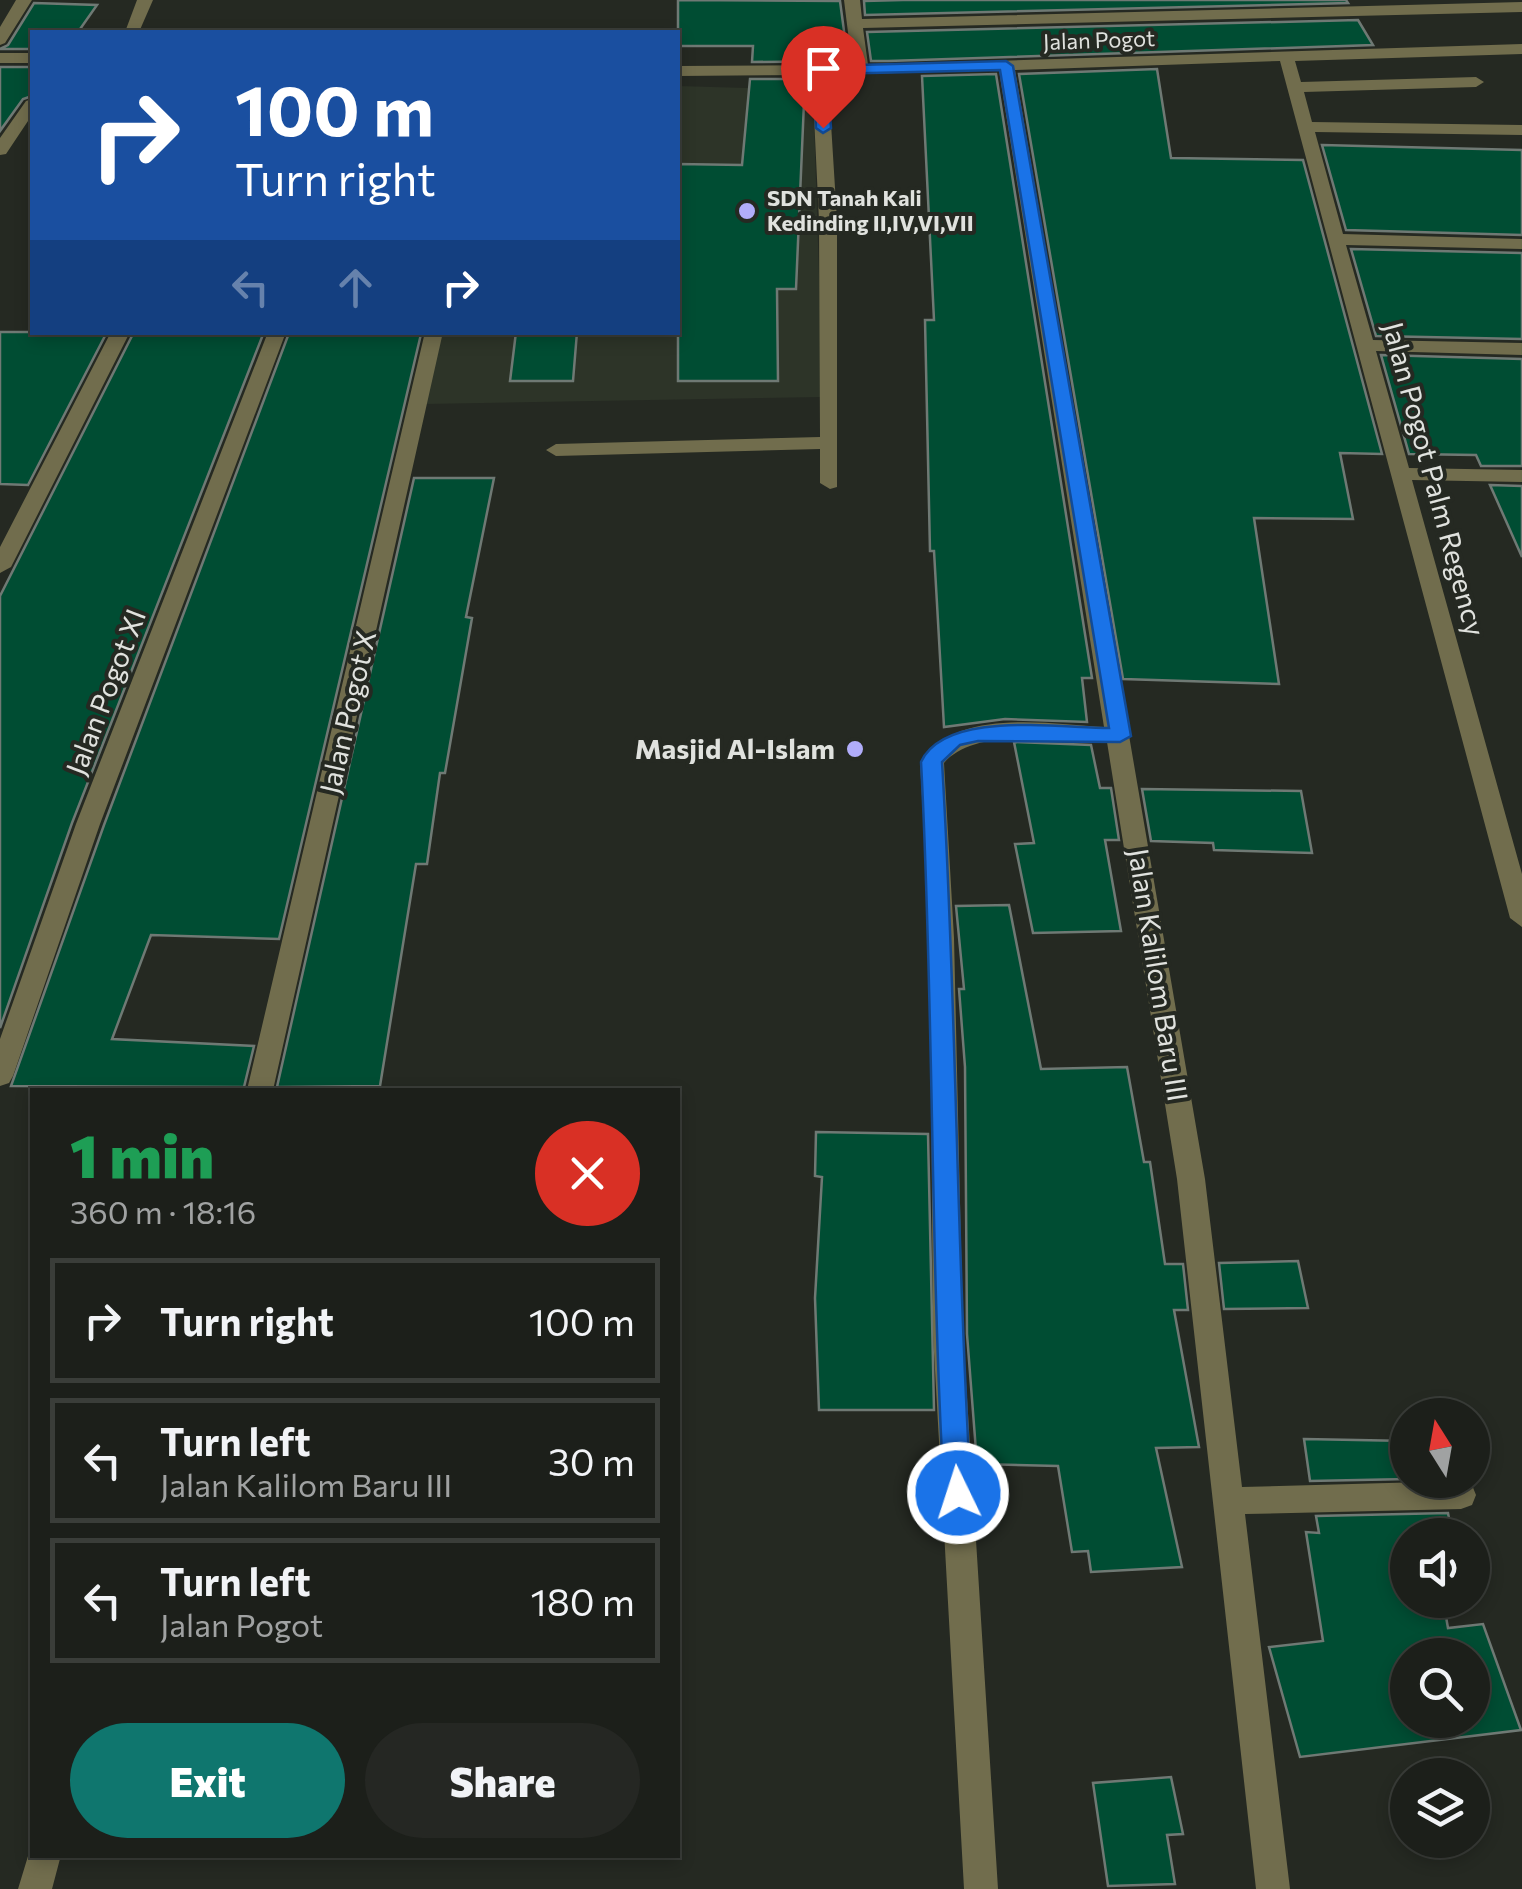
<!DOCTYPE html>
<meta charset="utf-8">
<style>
body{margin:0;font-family:Commissioner,sans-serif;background:#252723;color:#f1f3f6;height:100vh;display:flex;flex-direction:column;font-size:38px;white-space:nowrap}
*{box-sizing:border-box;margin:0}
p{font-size:32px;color:#a0a2a2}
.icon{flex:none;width:55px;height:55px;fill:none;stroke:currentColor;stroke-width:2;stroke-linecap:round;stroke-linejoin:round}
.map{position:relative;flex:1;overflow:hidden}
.drawer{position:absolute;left:30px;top:1088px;width:650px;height:770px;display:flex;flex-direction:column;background:#1c1f1a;border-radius:0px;box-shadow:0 5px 15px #0003,0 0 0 2px #3a3d39}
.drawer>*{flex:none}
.hud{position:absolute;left:30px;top:30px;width:650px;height:305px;border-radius:0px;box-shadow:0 5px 15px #0003,0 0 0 2px #3a3d39;background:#1a4fa0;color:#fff;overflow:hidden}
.needle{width:65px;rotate:349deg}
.fabs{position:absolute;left:1390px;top:1398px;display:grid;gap:20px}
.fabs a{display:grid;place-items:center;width:100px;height:100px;border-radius:50%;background:#1c1f1a;box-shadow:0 5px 15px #0003,0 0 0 2px #3a3d39;font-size:50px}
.pin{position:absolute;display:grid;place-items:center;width:85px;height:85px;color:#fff;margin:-102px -42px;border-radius:50% 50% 50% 0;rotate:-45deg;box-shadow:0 0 10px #0007}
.pin .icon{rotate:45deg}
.me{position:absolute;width:110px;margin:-55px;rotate:356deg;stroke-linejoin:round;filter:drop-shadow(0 0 8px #0008)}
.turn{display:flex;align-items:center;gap:35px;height:210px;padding:0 40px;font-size:45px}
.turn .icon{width:130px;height:130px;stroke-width:2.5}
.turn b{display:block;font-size:70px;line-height:85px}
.lanes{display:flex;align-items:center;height:95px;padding:0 40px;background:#0003;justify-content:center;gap:50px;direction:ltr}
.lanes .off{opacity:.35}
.round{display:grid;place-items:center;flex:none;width:105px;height:105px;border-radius:52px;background:#252723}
.summary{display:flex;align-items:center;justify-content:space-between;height:170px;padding:0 40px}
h1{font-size:60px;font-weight:800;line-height:75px;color:#1e9e55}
.primary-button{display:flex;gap:20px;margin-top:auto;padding:20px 40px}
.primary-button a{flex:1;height:115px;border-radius:60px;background:#0f766e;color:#fff;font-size:40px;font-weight:800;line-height:115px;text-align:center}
.primary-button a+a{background:#252723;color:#f1f3f6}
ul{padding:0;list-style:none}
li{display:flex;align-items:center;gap:30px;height:125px;margin:0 20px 15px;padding:0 20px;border:5px solid #3a3d39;border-radius:0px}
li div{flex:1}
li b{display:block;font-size:38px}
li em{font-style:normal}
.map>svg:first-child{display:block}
.built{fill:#2d3428}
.building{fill:#004d33;stroke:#6f7974;stroke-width:2.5;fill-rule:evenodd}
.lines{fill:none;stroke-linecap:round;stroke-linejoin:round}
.minor{fill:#716d4d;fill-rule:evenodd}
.route{fill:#1a73e8;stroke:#114b97;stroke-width:2.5}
.poi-dot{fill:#b1adfa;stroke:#252922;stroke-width:4}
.labels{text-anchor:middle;stroke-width:8;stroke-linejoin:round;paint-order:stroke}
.far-street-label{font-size:22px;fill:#e0e2de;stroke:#252922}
.far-poi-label{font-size:22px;font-weight:bold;fill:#e0e2de;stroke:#252922;text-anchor:start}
.street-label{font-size:28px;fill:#e0e2de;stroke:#252922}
.poi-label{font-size:28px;font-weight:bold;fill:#e0e2de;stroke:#252922;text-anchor:end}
</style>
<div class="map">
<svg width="1522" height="1889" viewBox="0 0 1522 1889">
<rect width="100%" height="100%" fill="#252922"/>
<path class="built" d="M 678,86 L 813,90 L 823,397 L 425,404 L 440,333 L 678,332 Z"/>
<path class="building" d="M 678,0 L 840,1 L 848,61 L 752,62 L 753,46 L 678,46 Z
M 903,0 L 1346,0 L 1348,3 L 865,15 L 864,1 Z
M 34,3 L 97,5 L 78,32 L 32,32 L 32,49 L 0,49 L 8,45 Z
M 1358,20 L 1373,45 L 888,61 L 871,61 L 867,32 Z
M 0,67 L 32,67 L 32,96 L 23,99 L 0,131 Z
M 1157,69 L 1171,158 L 1303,160 L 1382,454 L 1340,453 L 1353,519 L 1254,518 L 1279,684 L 1123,679 L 1019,74 Z
M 996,74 L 1092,678 L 1082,678 L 1087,722 L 1005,719 L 944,727 L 934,551 L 930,551 L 925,320 L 934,320 L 922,76 Z
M 750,79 L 805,79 L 796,289 L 777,289 L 778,381 L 678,381 L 678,164 L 742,165 Z
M 1322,145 L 1522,150 L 1522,235 L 1346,230 Z
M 1351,249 L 1522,253 L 1522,339 L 1376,336 Z
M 0,332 L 107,332 L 28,485 L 0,484 Z
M 134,332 L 264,332 L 72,823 L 0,1028 L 0,596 Z
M 516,332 L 577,332 L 573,381 L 510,381 Z
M 289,333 L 421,334 L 279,939 L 151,935 L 112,1039 L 254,1046 L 244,1087 L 11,1086 L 104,825 Z
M 1381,355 L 1522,359 L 1522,466 L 1481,466 L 1476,455 L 1409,454 Z
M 414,478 L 494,478 L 466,617 L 472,618 L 445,773 L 440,773 L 427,864 L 416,864 L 380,1086 L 277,1087 Z
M 1490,485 L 1522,486 L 1522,557 Z
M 1014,742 L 1091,745 L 1100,788 L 1111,788 L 1119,840 L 1105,840 L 1121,931 L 1033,933 L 1015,844 L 1034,843 Z
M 1142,789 L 1301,791 L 1312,853 L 1214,850 L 1213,843 L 1151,841 Z
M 1009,905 L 1041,1069 L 1127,1067 L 1144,1162 L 1150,1162 L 1165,1264 L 1183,1264 L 1188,1310 L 1174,1310 L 1199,1447 L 1156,1448 L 1182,1567 L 1091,1572 L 1088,1551 L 1072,1552 L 1058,1466 L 977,1464 L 967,1334 L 965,1067 L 959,989 L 964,989 L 956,906 Z
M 816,1132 L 928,1134 L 934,1410 L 819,1410 L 815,1298 L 822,1177 L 815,1176 Z
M 1298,1261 L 1308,1308 L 1224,1309 L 1219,1263 Z
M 1304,1439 L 1408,1441 L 1408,1479 L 1310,1481 Z
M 1448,1513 L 1452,1535 L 1408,1535 L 1408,1600 L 1443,1600 L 1448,1628 L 1483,1624 L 1521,1730 L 1300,1757 L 1269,1647 L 1323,1641 L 1306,1532 L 1319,1533 L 1316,1516 ZM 1408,1655 L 1472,1655 L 1472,1720 L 1408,1720 Z
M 1171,1777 L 1183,1834 L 1167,1835 L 1175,1884 L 1108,1886 L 1093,1783 Z"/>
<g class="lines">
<path class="minor" d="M 16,0 L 32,0 L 5,43 L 0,45 L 0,27 Z
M 137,0 L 153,0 L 139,32 L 125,32 Z
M 844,0 L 860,0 L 862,19 L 1522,2 L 1522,12 L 863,28 L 868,65 L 1522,44 L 1522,54 L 1295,61 L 1301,82 L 1476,77 L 1484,82 L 1476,87 L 1304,92 L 1312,122 L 1522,125 L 1522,135 L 1315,132 L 1343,234 L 1522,239 L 1522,249 L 1346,245 L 1373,340 L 1522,343 L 1522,355 L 1376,351 L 1409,468 L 1522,470 L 1522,482 L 1412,480 L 1522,874 L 1522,927 L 1510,918 L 1280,61 L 1015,70 L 1205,1179 L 1242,1487 L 1461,1481 L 1472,1485 L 1476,1495 L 1472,1505 L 1461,1509 L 1245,1514 L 1290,1889 L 1256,1889 L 1177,1179 L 1107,742 C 1062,740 975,726 944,763 L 954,938 L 963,1334 L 998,1889 L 964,1889 L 933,1334 L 930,938 L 920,762 C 956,707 1049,724 1104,727 L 999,70 L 828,75 L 837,220 L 837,487 L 830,489 L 820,483 L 820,449 L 556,456 L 546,450 L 556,444 L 820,437 L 819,220 L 812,75 L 678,76 L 678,66 L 852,65 Z
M 0,53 L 32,53 L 32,63 L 0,63 Z
M 32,99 L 32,115 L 6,154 L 0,155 L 0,138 L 26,101 Z
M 111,332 L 130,332 L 11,567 L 0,573 L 0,547 Z
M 268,332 L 286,332 L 100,824 L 13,1076 L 9,1083 L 0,1086 L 0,1039 L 76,824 Z
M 425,332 L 443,332 L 273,1090 L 247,1090 Z
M 32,1843 L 32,1855 L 61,1855 L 52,1889 L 18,1889 Z"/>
</g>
<path class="route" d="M 1006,61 L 1013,66 L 1131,736 L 1120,742 L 978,741 L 960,745 L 942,762 C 957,1006 956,1249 971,1493 L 967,1502 L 958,1505 L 948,1502 L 944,1493 C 930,1249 934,1006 921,762 C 945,710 1058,728 1109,728 L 1000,70 L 827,74 L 831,128 L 823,133 L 816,128 L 813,70 L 820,66 Z"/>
<g class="poi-dot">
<circle cx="747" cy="211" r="10"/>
<circle cx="855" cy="749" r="10"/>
</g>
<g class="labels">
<g class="far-street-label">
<text transform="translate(1099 40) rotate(-2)" y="8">Jalan Pogot</text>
</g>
<g class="far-poi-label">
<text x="767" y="206">SDN Tanah Kali<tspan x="767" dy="25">Kedinding II,IV,VI,VII</tspan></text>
</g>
<g class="street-label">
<text transform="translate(1434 479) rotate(75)" y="10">Jalan Pogot Palm Regency</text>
<text transform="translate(106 692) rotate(-69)" y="10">Jalan Pogot XI</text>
<text transform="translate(348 712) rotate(-77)" y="10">Jalan Pogot X</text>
<text transform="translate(1158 975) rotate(81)" y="10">Jalan Kalilom Baru III</text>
</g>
<g class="poi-label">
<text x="835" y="759">Masjid Al-Islam</text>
</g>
</g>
</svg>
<div class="fabs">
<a><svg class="needle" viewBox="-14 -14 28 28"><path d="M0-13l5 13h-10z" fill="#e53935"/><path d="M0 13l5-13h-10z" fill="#a0a2a2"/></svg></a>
<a><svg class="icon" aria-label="sound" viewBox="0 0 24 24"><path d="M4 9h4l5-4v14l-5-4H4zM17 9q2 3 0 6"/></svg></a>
<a><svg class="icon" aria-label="search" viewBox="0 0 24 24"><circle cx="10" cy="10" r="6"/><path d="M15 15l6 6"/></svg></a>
<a><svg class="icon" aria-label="layers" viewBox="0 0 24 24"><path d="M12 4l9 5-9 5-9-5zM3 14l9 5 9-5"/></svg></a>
</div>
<div class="pin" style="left:823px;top:128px;background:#d93025"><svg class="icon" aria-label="arrive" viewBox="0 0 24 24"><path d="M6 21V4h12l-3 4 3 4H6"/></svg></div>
<svg class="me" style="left:958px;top:1493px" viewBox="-20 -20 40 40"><circle r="17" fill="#1a73e8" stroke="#fff" stroke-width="3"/><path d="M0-11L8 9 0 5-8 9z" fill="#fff"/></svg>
<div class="hud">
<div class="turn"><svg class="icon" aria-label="right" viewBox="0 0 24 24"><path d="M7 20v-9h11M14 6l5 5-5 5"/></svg><div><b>100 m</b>Turn right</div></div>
<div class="lanes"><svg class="icon off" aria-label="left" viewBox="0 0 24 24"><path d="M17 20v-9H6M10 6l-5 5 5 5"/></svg><svg class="icon off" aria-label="ahead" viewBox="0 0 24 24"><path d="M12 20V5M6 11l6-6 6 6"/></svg><svg class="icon" aria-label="right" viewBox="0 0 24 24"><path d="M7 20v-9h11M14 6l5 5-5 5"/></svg></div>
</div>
<section class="drawer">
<div class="summary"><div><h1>1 min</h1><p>360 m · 18:16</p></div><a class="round" style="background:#d93025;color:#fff"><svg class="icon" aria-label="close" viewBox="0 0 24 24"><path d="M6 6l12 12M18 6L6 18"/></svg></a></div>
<ul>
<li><svg class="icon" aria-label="right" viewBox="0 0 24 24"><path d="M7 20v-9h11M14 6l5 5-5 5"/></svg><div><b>Turn right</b></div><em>100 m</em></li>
<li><svg class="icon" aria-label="left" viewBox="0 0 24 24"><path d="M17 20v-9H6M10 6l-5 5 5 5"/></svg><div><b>Turn left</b><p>Jalan Kalilom Baru III</p></div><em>30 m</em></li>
<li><svg class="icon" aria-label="left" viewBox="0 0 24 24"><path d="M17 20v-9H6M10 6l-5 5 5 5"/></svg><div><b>Turn left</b><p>Jalan Pogot</p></div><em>180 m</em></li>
</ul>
<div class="primary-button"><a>Exit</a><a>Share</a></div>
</section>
</div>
